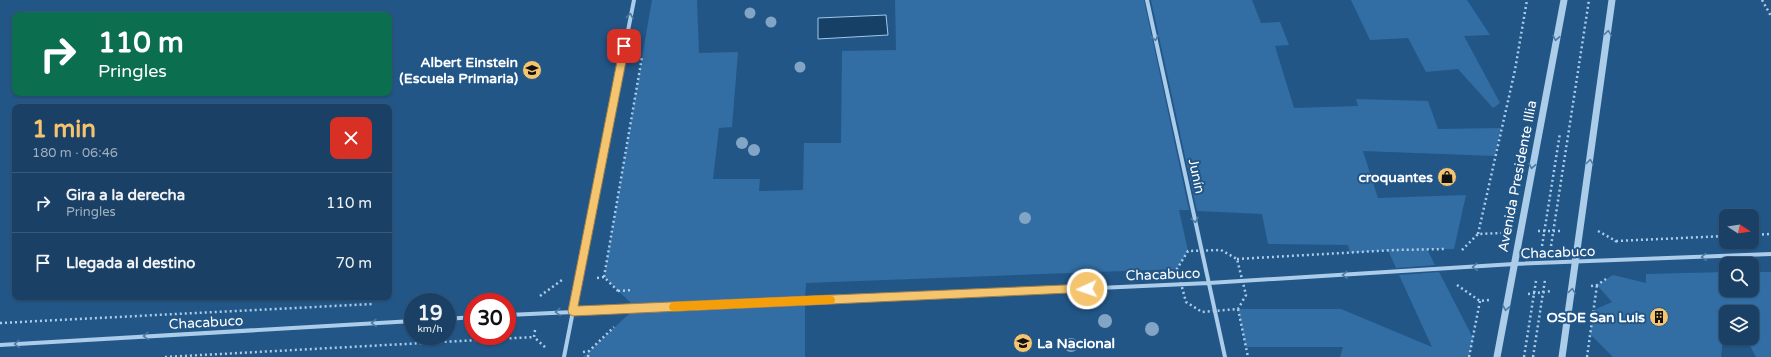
<!DOCTYPE html>
<html lang="es">
<meta charset="utf-8">
<style>
body{margin:0;font-family:"Varela Round",sans-serif;background:#274b6e;color:#f1f3f6;height:100vh;display:flex;flex-direction:column;font-size:15px;white-space:nowrap}
*{box-sizing:border-box;margin:0}
p{font-size:13px;color:#9fafbf}
.icon{flex:none;width:22px;height:22px;fill:none;stroke:currentColor;stroke-width:2;stroke-linecap:round;stroke-linejoin:round}
.map{position:relative;flex:1;overflow:hidden}
.side{position:absolute;left:12px;top:104px;width:380px;height:196px;display:flex;flex-direction:column;background:#1a4065;border-radius:8px;box-shadow:0 1px 3px #0004,0 0 0 1px #385979}
.side>*{flex:none}
.guide{position:absolute;left:12px;top:12px;width:380px;height:84px;border-radius:8px;box-shadow:0 1px 3px #0004,0 0 0 1px #385979;background:#0b6e4f;color:#fff;overflow:hidden}
.needle{width:26px;rotate:102deg}
.tools{position:absolute;left:1719px;top:209px;display:grid;gap:8px}
.tools a{display:grid;place-items:center;width:40px;height:40px;border-radius:8px;background:#1a4065;box-shadow:0 1px 3px #0004,0 0 0 1px #385979;font-size:20px}
.speed{position:absolute;left:404px;top:293px;display:flex;gap:8px;font-size:20px;font-weight:700;text-align:center}
.speed>*{display:grid;place-content:center;width:52px;height:52px;border-radius:50%;background:#1a4065;box-shadow:0 1px 3px #0004,0 0 0 1px #385979;line-height:1}
.speed small{font-size:10px;font-weight:400}
.speed .limit{border:6px solid #d22;background:#fff;color:#111}
.pin{position:absolute;display:grid;place-items:center;width:34px;height:34px;color:#fff;margin:-17px;border-radius:8px;box-shadow:0 2px 6px #0006}
.me{position:absolute;width:44px;margin:-22px;rotate:267deg;stroke-linejoin:round;filter:drop-shadow(0 0 3px #0008)}
.turn{display:flex;align-items:center;gap:14px;height:84px;padding:0 20px;font-size:18px}
.turn .icon{width:52px;height:52px;stroke-width:2.5}
.turn b{display:block;font-size:28px;line-height:34px}
.round{display:grid;place-items:center;flex:none;width:42px;height:42px;border-radius:8px;background:#274b6e}
.summary{display:flex;align-items:center;justify-content:space-between;height:68px;padding:0 20px}
h1{font-size:24px;font-weight:700;line-height:30px;color:#f5c46f}
ul{padding:0;list-style:none}
li{display:flex;align-items:center;gap:12px;height:60px;padding:0 20px;border-top:1px solid #385979}
li div{flex:1}
li b{display:block;font-size:15px}
li em{font-style:normal}
.map>svg:first-child{display:block}
.water{fill:#174066;stroke:#a0c9eb}
.building{fill:#326ea4}
.lines{fill:none;stroke-linecap:round;stroke-linejoin:round}
.path{stroke:#accdea;stroke-width:2.5;stroke-dasharray:2 3;stroke-linecap:butt}
.minor{stroke:#accdea;stroke-width:4}
.tertiary{stroke:#accdea;stroke-width:7}
.tree{fill:#82a5c5}
.oneway{stroke:#4b7aa5}
.route{fill:#f5c46f;stroke:#9f7f48}
.slow{fill:#f59e0b}
.labels{text-anchor:middle;stroke-width:4;stroke-linejoin:round;paint-order:stroke}
.poi-label{font-size:14px;font-weight:bold;fill:#fff;stroke:#225687;text-anchor:end}
.street-label{font-size:14px;fill:#fff;stroke:#225687}
</style>
<div class="map">
<svg width="1771" height="357" viewBox="0 0 1771 357">
<rect width="100%" height="100%" fill="#225687"/>
<path class="water" d="M 886,15 L 888,35 L 818,39 L 818,18 Z"/>
<path class="building" d="M 652,0 L 697,0 L 699,53 L 738,52 L 732,127 L 719,128 L 713,179 L 760,179 L 759,191 L 803,190 L 804,143 L 841,143 L 842,51 L 896,50 L 895,0 L 1144,0 L 1189,210 L 1179,210 L 1188,251 L 1177,269 L 806,283 L 805,298 L 634,306 L 604,277 Z
M 1151,0 L 1252,0 L 1261,23 L 1280,22 L 1289,45 L 1275,46 L 1294,108 L 1358,106 L 1356,99 L 1428,101 L 1438,129 L 1501,128 L 1495,156 L 1363,151 L 1378,198 L 1466,195 L 1454,249 L 1427,249 L 1435,265 L 1396,268 L 1388,250 L 1350,253 L 1348,245 L 1268,244 L 1262,214 L 1197,211 Z
M 1351,0 L 1467,0 L 1490,35 L 1464,36 L 1500,103 L 1493,108 L 1458,69 L 1426,72 L 1408,38 L 1370,40 Z
M 1439,272 L 1473,338 L 1469,357 L 1340,357 L 1343,347 L 1246,347 L 1238,309 L 1341,309 L 1432,347 L 1399,275 Z
M 1726,272 L 1726,290 L 1752,290 L 1752,272 L 1771,272 L 1771,357 L 1756,357 L 1746,338 L 1752,338 L 1752,312 L 1732,312 L 1728,305 L 1727,312 L 1726,312 L 1721,357 L 1613,357 L 1590,334 L 1594,310 L 1612,302 L 1597,285 L 1613,275 L 1646,283 L 1646,274 Z
M 805,305 L 805,357 L 583,357 L 630,313 Z"/>
<g class="lines">
<path class="path" d="M 1762,0 L 1771,16
M 1538,231 L 1561,231
M 1598,231 L 1616,241 L 1615,244
M 1478,234 L 1515,70 L 1527,0
M 1752,235 L 1771,234
M 1616,241 L 1726,236
M 1542,246 L 1560,133
M 1551,246 L 1589,0
M 1221,250 L 1237,259 L 1246,295 L 1238,309 L 1202,312 L 1186,302 L 1177,269 L 1188,251 Z
M 1462,250 L 1478,234 L 1501,233
M 1237,259 L 1395,250 L 1446,249
M 604,277 L 642,57
M 597,278 L 604,277 L 618,291
M 1457,285 L 1480,301 L 1489,300
M 1591,286 L 1597,285 L 1606,279
M 618,291 L 633,290
M 1528,294 L 1552,291
M 540,296 L 562,280
M 476,299 L 501,298
M 415,302 L 445,300
M 1238,309 L 1248,357
M 0,323 L 373,304
M 535,330 L 534,337 L 547,349
M 583,352 L 589,351 L 614,327
M 165,357 L 534,337
M 588,357 L 589,351
M 1469,357 L 1480,301
M 1524,357 L 1536,281
M 1533,357 L 1545,280
M 1587,357 L 1597,285"/>
<path class="minor" d="M 1147,0 L 1225,357
M 507,315 L 1209,283 L 1514,264 L 1771,254
M 447,319 L 473,317
M 0,345 L 413,321
M 564,357 L 634,0"/>
<path class="tertiary" d="M 1497,357 L 1564,0
M 1562,357 L 1612,0"/>
</g>
<g class="tree">
<circle cx="750" cy="13" r="5.5"/>
<circle cx="771" cy="22" r="5.5"/>
<circle cx="800" cy="67" r="5.5"/>
<circle cx="742" cy="143" r="6"/>
<circle cx="754" cy="150" r="6"/>
<circle cx="1025" cy="218" r="6"/>
<circle cx="1105" cy="321" r="7"/>
<circle cx="1152" cy="329" r="7"/>
<circle cx="1071" cy="345" r="7"/>
</g>
<defs><path id="oneway-chevron" d="M-2-3.5L2.5 0L-2 3.5" fill="none" stroke-width="1.6" stroke-linecap="round" stroke-linejoin="round"/></defs>
<g class="oneway">
<use href="#oneway-chevron" transform="translate(630 16) rotate(-79)"/>
<use href="#oneway-chevron" transform="translate(1608 33) rotate(-82)"/>
<use href="#oneway-chevron" transform="translate(1155 38) rotate(78)"/>
<use href="#oneway-chevron" transform="translate(1556 38) rotate(101)"/>
<use href="#oneway-chevron" transform="translate(1590 162) rotate(-82)"/>
<use href="#oneway-chevron" transform="translate(1532 166) rotate(101)"/>
<use href="#oneway-chevron" transform="translate(1195 220) rotate(78)"/>
<use href="#oneway-chevron" transform="translate(1704 257) rotate(177)"/>
<use href="#oneway-chevron" transform="translate(1475 267) rotate(176)"/>
<use href="#oneway-chevron" transform="translate(1345 275) rotate(176)"/>
<use href="#oneway-chevron" transform="translate(1572 291) rotate(-82)"/>
<use href="#oneway-chevron" transform="translate(1506 308) rotate(100)"/>
<use href="#oneway-chevron" transform="translate(558 312) rotate(176)"/>
<use href="#oneway-chevron" transform="translate(374 323) rotate(177)"/>
<use href="#oneway-chevron" transform="translate(146 336) rotate(177)"/>
<use href="#oneway-chevron" transform="translate(17 344) rotate(177)"/>
</g>
<path class="route" d="M 624,43 L 629,46 L 578,306 L 1087,284 L 1091,286 L 1092,289 L 1091,292 L 573,316 L 569,314 L 568,311 L 620,46 Z"/>
<path class="slow" d="M 830,295 L 834,297 L 835,300 L 834,303 L 830,304 L 673,311 L 670,310 L 669,307 L 670,304 L 673,302 Z"/>
<defs>
<symbol id="school-disc" viewBox="-11 -11 22 22"><circle r="9.5" fill="#f5c46f" stroke="#225687"/><path d="M0-5L7-2L0 1L-7-2ZM-4 1L0 2.5L4 1V4Q0 6-4 4Z" fill="#111"/></symbol>
<symbol id="shop-disc" viewBox="-11 -11 22 22"><circle r="9.5" fill="#f5c46f" stroke="#225687"/><path d="M-5-2.5h2.3a2.7 3.5 0 0 1 5.4 0H5L5.5 6h-11ZM-1.5-2.5h3a1.5 2.3 0 0 0-3 0Z" fill="#111"/></symbol>
<symbol id="building-disc" viewBox="-11 -11 22 22"><circle r="9.5" fill="#f5c46f" stroke="#225687"/><path d="M-4-6H4V6H1V3H-1V6H-4ZM-2.5-4.3h1.7v1.8h-1.7ZM.8-4.3h1.7v1.8H.8ZM-2.5-1h1.7V.8h-1.7ZM.8-1h1.7V.8H.8Z" fill="#111"/></symbol>
</defs>
<g fill-rule="evenodd">
<use href="#school-disc" x="521" y="59" width="22" height="22"/>
<use href="#shop-disc" x="1436" y="166" width="22" height="22"/>
<use href="#building-disc" x="1648" y="306" width="22" height="22"/>
<use href="#school-disc" x="1012" y="332" width="22" height="22"/>
</g>
<g class="labels">
<g class="poi-label">
<text x="518" y="67">Albert Einstein<tspan x="518" dy="16">(Escuela Primaria)</tspan></text>
<text x="1433" y="182">croquantes</text>
<text x="1645" y="322">OSDE San Luis</text>
<text x="1037" y="348" text-anchor="start">La Nacional</text>
</g>
<g class="street-label">
<text transform="translate(1197 176) rotate(78)" y="5">Junín</text>
<text transform="translate(1517 176) rotate(-79)" y="5">Avenida Presidente Illia</text>
<text transform="translate(1558 252) rotate(-2)" y="5">Chacabuco</text>
<text transform="translate(1163 274) rotate(-2)" y="5">Chacabuco</text>
<text transform="translate(206 322) rotate(-3)" y="5">Chacabuco</text>
</g>
</g>
</svg>
<div class="tools">
<a><svg class="needle" viewBox="-14 -14 28 28"><path d="M0-13l5 13h-10z" fill="#e53935"/><path d="M0 13l5-13h-10z" fill="#9fafbf"/></svg></a>
<a><svg class="icon" aria-label="search" viewBox="0 0 24 24"><circle cx="10" cy="10" r="6"/><path d="M15 15l6 6"/></svg></a>
<a><svg class="icon" aria-label="layers" viewBox="0 0 24 24"><path d="M12 4l9 5-9 5-9-5zM3 14l9 5 9-5"/></svg></a>
</div>
<div class="speed"><div>19<small>km/h</small></div><div class="limit">30</div></div>
<div class="pin" style="left:624px;top:46px;background:#d93025"><svg class="icon" aria-label="arrive" viewBox="0 0 24 24"><path d="M6 21V4h12l-3 4 3 4H6"/></svg></div>
<svg class="me" style="left:1087px;top:289px" viewBox="-20 -20 40 40"><circle r="17" fill="#f5c46f" stroke="#fff" stroke-width="3"/><path d="M0-11L8 9 0 5-8 9z" fill="#fff"/></svg>
<div class="guide">
<div class="turn"><svg class="icon" aria-label="right" viewBox="0 0 24 24"><path d="M7 20v-9h11M14 6l5 5-5 5"/></svg><div><b>110 m</b>Pringles</div></div>
</div>
<section class="side">
<div class="summary"><div><h1>1 min</h1><p>180 m · 06:46</p></div><a class="round" style="background:#d93025;color:#fff"><svg class="icon" aria-label="close" viewBox="0 0 24 24"><path d="M6 6l12 12M18 6L6 18"/></svg></a></div>
<ul>
<li><svg class="icon" aria-label="right" viewBox="0 0 24 24"><path d="M7 20v-9h11M14 6l5 5-5 5"/></svg><div><b>Gira a la derecha</b><p>Pringles</p></div><em>110 m</em></li>
<li><svg class="icon" aria-label="arrive" viewBox="0 0 24 24"><path d="M6 21V4h12l-3 4 3 4H6"/></svg><div><b>Llegada al destino</b></div><em>70 m</em></li>
</ul>
</section>
</div>
